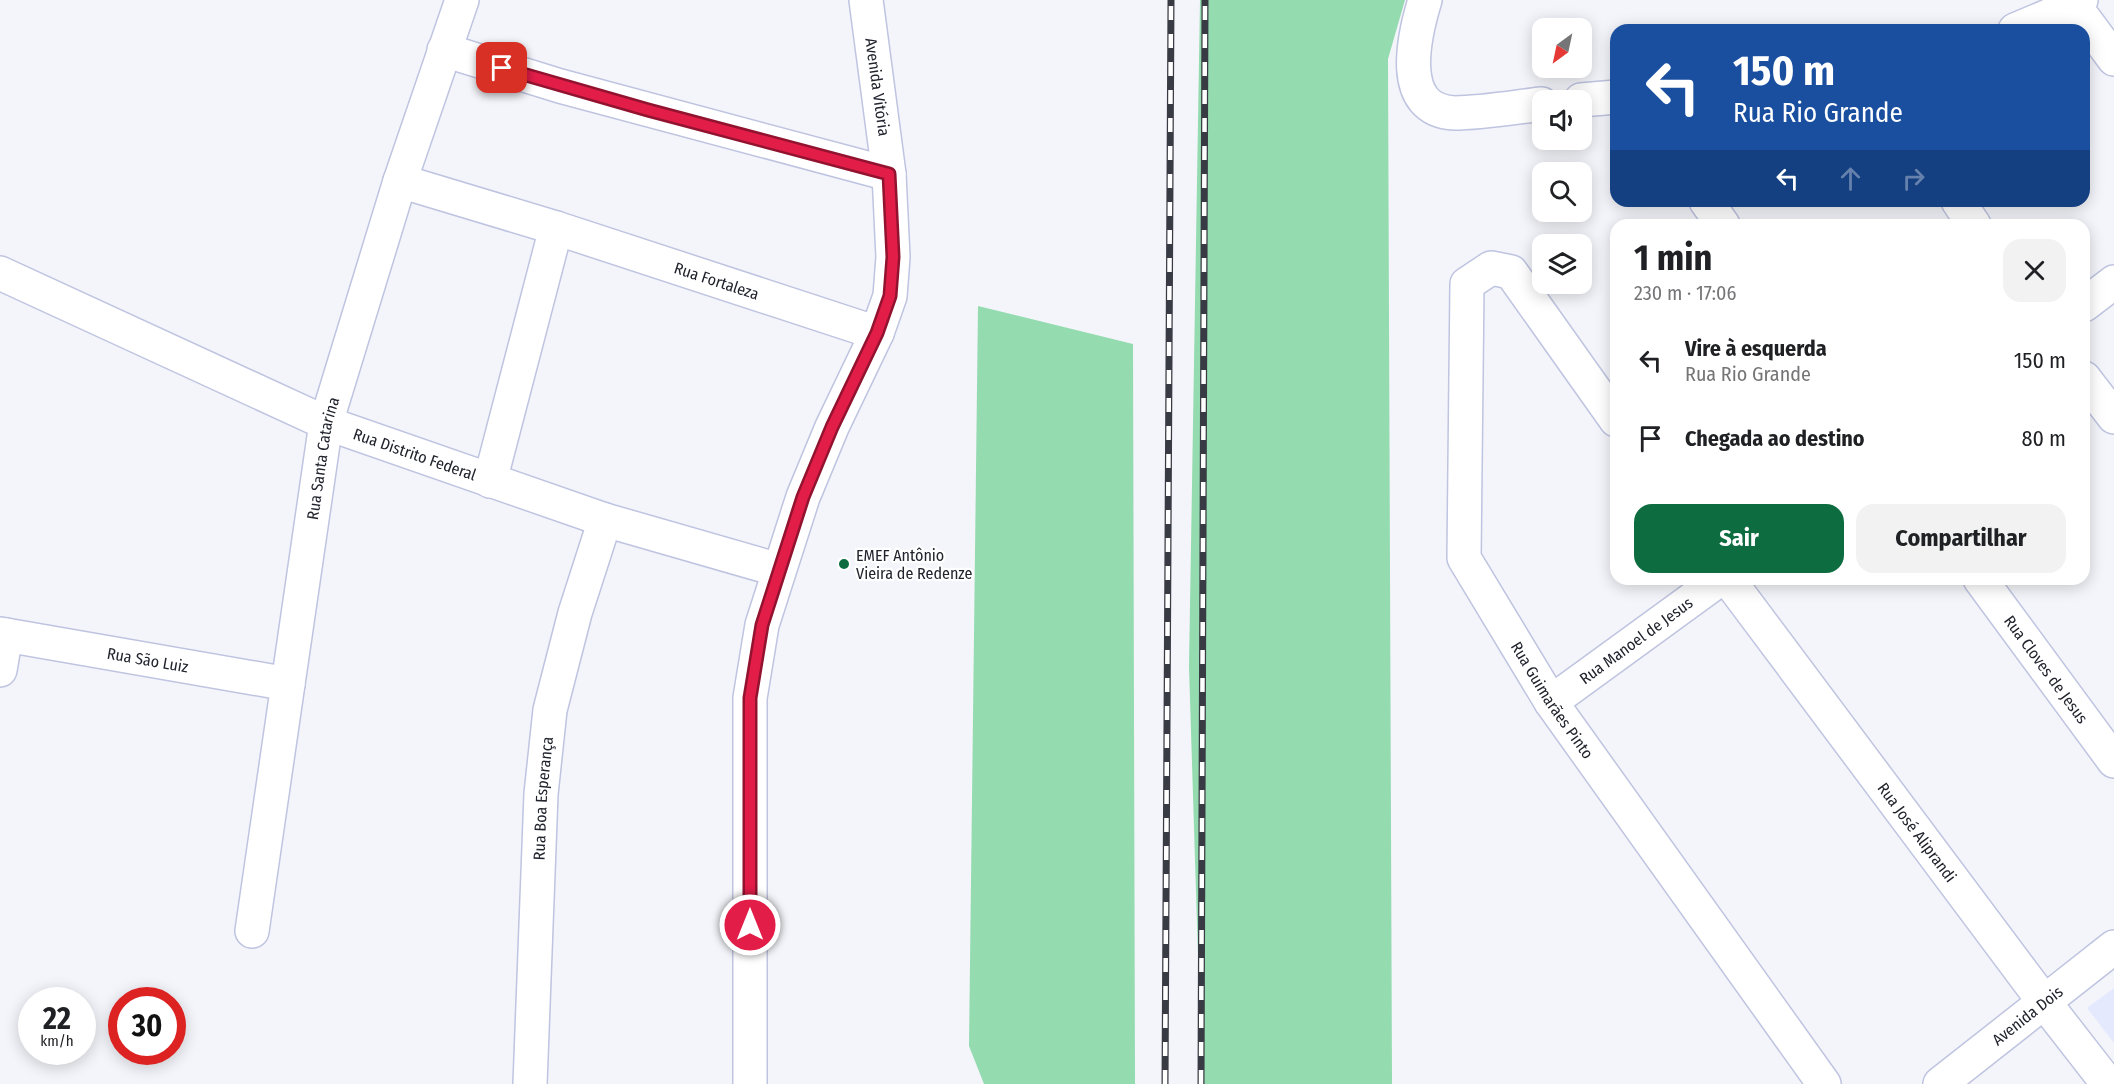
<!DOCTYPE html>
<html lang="pt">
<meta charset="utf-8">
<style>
body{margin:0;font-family:"Fira Sans Condensed",sans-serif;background:#f2f2f2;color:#202124;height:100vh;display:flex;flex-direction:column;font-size:22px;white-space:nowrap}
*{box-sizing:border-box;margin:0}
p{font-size:20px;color:#757577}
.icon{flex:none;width:33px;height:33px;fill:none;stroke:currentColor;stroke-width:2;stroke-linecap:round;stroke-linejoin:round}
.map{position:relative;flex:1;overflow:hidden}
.sheet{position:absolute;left:1610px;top:219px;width:480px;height:366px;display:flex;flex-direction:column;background:#fff;border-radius:18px;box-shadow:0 3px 15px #0003}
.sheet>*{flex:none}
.guide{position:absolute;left:1610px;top:24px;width:480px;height:183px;border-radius:18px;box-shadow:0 3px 15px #0003;background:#1a4fa0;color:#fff;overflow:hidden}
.needle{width:39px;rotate:213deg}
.tools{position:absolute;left:1532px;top:18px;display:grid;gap:12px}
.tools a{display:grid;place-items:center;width:60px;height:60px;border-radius:12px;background:#fff;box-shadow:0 3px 15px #0003;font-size:30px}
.speed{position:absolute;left:18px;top:987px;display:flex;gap:12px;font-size:30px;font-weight:700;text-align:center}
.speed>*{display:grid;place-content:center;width:78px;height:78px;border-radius:50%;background:#fff;box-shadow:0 3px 15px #0003;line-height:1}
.speed small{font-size:15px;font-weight:400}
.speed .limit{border:9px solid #d22;background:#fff;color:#111}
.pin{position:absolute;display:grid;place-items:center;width:51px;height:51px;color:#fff;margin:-26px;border-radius:12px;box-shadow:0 3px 9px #0006}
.me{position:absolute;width:66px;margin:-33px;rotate:0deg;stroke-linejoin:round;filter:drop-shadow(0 0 4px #0008)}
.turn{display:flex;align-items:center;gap:21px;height:126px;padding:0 24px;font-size:27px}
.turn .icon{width:78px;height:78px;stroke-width:2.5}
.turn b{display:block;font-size:42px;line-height:51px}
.lanes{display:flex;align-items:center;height:57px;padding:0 24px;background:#0003;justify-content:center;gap:30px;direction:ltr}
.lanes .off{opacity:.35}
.round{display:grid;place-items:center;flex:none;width:63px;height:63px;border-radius:18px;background:#f2f2f2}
.summary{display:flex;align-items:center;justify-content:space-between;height:102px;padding:0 24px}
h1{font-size:36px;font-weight:700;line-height:45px}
.primary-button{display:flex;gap:12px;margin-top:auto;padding:12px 24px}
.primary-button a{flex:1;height:69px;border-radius:18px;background:#0d6c40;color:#fff;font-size:24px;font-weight:700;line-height:69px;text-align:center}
.primary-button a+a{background:#f2f2f2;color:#202124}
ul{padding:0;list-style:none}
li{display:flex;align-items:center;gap:18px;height:78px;padding:0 24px}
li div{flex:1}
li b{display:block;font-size:22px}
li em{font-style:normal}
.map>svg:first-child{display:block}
.built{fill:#e4e9fe}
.green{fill:#94dbaf}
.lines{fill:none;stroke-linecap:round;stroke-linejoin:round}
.minor-casing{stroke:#bfc4e0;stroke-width:36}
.minor{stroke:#fff;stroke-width:33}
.rail-casing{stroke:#393b44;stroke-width:7}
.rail{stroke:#fff;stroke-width:4.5;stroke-dasharray:14;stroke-linecap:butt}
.route-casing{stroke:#92132f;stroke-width:15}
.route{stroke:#e11d48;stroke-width:10}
.poi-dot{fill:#0d6c40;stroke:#fff;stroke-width:2}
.labels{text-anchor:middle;stroke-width:4.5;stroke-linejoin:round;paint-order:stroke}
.street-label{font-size:16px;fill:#21232d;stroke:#fff}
.poi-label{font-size:16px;fill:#21232d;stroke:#fff;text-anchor:start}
</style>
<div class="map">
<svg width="2114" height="1084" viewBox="0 0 2114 1084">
<rect width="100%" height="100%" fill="#f4f5fa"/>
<path class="built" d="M 2114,988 L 2114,1043 L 2087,1008 Z"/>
<path class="green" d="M 1200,0 L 1405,0 L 1388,59 L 1392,1084 L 1202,1084 L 1189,667 Z
M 978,306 L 1133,344 L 1135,1084 L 984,1084 L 969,1046 Z"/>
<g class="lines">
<defs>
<g id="minor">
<path d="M 1425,0 C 1414,36 1396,111 1455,113 C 1480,113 1516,107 1542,104"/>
<path d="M 2074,5 L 2114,59"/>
<path d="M 2015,30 L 2074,5 L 2081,0"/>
<path d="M 444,50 L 560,86 L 889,174"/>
<path d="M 1581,100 L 1616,97"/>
<path id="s1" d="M 400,181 L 556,228 L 877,333"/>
<path d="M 1706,201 L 1723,225"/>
<path d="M 1958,201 L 1974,225"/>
<path id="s2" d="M 0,273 L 326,423 L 605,520 L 779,570"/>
<path d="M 2084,305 L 2114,282"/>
<path d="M 2084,378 L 2114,417"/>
<path id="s3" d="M 1616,420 L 1511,272 L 1491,268 L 1467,284 L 1464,558 L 1551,702 L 1824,1084"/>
<path d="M 490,481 L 556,228"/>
<path id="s4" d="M 1728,579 L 2045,1003 L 2108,1084"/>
<path id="s5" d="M 1980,579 L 2114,761"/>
<path id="s6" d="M 0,634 L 288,684"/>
<path d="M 0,670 L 6,635"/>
<path id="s7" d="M 1551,702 L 1720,579"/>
<path id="s8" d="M 252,931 L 326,423 L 400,181 L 462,0"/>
<path id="s9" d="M 530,1084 L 541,794 L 550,710 L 575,613 L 605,520"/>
<path d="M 750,1084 L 750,698 L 762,625 L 803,497 L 832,427 L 877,333 L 890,296 L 893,257 L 889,174 L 866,0"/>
<path id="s10" d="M 1940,1084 L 2114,947"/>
</g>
</defs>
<use href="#minor" class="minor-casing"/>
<use href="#minor" class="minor"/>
<defs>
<path id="rail" d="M 1165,1084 L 1171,0
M 1201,1084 L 1205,0"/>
</defs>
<use href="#rail" class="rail-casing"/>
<use href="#rail" class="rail"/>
</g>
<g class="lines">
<defs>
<path id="route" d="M 502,68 L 648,110 L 889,174 L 893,257 L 890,296 L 877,333 L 832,427 L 803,497 L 762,625 L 750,698 L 750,925"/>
</defs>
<use href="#route" class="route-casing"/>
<use href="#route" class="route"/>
</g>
<circle class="poi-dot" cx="844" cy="564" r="6"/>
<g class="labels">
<g class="street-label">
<text transform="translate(878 87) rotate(82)" y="6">Avenida Vitória</text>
<text dy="6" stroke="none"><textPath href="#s1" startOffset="332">Rua Fortaleza</textPath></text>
<text dy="6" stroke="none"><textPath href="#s2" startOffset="453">Rua Distrito Federal</textPath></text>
<text dy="6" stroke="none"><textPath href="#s8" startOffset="478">Rua Santa Catarina</textPath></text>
<text dy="6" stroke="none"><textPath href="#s7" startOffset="105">Rua Manoel de Jesus</textPath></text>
<text dy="6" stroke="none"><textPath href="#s6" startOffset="150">Rua São Luiz</textPath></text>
<text dy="6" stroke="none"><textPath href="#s5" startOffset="112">Rua Cloves de Jesus</textPath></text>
<text dy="6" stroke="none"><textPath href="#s3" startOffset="672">Rua Guimarães Pinto</textPath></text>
<text dy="6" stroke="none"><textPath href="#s9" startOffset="286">Rua Boa Esperança</textPath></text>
<text dy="6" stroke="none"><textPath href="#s4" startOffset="316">Rua José Aliprandi</textPath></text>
<text dy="6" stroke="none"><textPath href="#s10" startOffset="111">Avenida Dois</textPath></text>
</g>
<g class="poi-label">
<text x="856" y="561">EMEF Antônio<tspan x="856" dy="18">Vieira de Redenze</tspan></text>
</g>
</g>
</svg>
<div class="tools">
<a><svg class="needle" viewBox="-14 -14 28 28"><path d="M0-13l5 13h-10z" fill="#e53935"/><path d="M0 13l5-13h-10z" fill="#757577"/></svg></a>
<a><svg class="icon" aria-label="sound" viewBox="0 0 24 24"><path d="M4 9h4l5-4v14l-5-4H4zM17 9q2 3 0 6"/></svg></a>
<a><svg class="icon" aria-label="search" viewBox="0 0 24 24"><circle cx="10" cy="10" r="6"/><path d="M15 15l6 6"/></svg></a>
<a><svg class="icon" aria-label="layers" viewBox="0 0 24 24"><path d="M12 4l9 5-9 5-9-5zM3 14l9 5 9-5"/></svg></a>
</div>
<div class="speed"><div>22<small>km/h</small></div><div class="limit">30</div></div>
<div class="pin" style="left:502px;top:68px;background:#d93025"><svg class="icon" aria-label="arrive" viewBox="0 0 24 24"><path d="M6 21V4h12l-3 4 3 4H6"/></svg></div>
<svg class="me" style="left:750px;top:925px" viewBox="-20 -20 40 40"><circle r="17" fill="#e11d48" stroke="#fff" stroke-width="3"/><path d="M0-11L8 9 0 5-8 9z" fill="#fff"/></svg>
<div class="guide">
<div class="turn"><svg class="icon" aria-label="left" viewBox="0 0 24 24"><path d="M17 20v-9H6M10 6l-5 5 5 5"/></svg><div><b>150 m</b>Rua Rio Grande</div></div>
<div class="lanes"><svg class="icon" aria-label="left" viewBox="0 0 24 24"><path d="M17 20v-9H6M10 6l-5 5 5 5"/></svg><svg class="icon off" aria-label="ahead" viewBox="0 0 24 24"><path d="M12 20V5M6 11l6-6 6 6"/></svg><svg class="icon off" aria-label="right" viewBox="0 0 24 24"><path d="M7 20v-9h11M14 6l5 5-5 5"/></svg></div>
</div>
<section class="sheet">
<div class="summary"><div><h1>1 min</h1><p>230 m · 17:06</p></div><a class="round"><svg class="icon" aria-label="close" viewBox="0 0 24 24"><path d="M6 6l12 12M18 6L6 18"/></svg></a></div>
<ul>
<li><svg class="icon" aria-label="left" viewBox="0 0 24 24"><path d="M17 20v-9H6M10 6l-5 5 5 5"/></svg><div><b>Vire à esquerda</b><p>Rua Rio Grande</p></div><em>150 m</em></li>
<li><svg class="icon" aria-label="arrive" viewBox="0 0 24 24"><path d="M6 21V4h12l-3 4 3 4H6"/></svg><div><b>Chegada ao destino</b></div><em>80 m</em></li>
</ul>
<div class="primary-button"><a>Sair</a><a>Compartilhar</a></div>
</section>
</div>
